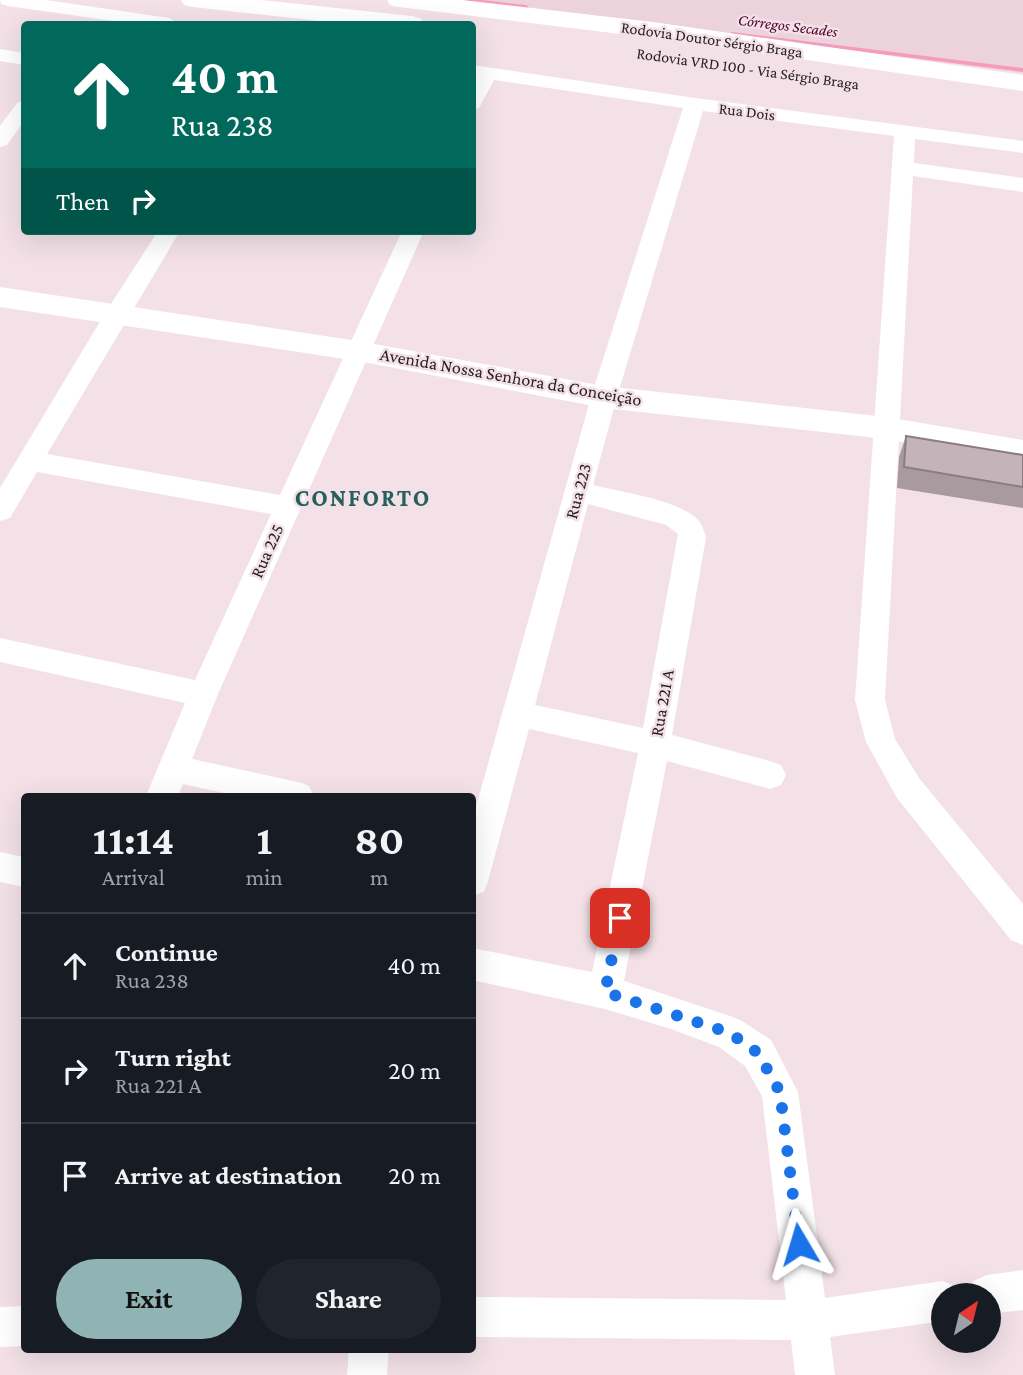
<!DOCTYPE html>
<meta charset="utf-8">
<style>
body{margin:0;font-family:"Crimson Pro",serif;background:#20242c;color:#f1f3f6;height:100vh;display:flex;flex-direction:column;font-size:26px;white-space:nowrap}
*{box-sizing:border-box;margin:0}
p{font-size:23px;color:#9ea1a6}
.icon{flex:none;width:38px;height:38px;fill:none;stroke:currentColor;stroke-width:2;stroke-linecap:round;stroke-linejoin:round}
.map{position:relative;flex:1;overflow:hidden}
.drawer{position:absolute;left:21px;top:793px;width:455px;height:560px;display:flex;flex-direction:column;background:#171b24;border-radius:7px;box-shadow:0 7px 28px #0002}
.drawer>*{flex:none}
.guide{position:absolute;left:21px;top:21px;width:455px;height:214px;border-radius:7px;box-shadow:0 7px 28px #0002;background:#00695c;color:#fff;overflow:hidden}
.needle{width:46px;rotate:35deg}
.fabs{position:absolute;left:931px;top:1283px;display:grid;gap:14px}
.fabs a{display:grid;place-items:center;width:70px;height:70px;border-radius:50%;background:#171b24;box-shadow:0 7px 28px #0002;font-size:35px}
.pin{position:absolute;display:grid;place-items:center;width:60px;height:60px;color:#fff;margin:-30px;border-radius:14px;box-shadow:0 4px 10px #0006}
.me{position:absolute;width:77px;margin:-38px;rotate:353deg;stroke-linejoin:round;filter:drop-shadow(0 0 5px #0008)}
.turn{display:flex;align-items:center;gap:24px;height:147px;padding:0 35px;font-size:32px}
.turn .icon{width:91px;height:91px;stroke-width:2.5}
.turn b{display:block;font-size:49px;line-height:60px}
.then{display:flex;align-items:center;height:66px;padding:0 35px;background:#0003;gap:14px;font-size:26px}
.eta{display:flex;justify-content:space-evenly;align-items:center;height:119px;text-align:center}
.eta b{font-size:42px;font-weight:700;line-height:49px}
.cta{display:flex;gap:14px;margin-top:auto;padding:14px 35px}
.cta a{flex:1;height:80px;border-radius:42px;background:#90b4b3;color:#111;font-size:28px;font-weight:700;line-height:80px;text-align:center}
.cta a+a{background:#20242c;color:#f1f3f6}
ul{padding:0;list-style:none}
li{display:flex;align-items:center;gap:21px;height:105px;padding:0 35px;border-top:2px solid #363941}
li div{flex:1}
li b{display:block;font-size:26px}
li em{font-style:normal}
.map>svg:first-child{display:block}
.built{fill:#ecd2da}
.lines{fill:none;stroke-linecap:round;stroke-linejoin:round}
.stream{fill:#f59bbd;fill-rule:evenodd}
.minor{fill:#fff;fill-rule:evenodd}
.tertiary{fill:#fff;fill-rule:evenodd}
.secondary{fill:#fff;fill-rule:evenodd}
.wall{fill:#a99a9f}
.building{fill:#c4b3b9;stroke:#897d82;stroke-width:2}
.route{stroke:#1a73e8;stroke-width:12;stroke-dasharray:0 21.6}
.labels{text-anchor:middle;stroke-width:5;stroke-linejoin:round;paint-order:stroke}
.far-water-label{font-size:16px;font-style:italic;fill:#50002b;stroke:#f3e1e7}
.far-street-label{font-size:16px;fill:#261f21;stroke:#f3e1e7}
.street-label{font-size:18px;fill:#261f21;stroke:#f3e1e7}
.district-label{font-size:24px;font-weight:bold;letter-spacing:2px;fill:#26605d;stroke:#f3e1e7}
</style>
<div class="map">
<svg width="1023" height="1375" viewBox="0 0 1023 1375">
<rect width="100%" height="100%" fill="#f3e1e7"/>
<path class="built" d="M 474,0 L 1023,0 L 1023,73 Z"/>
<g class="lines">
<path class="stream" d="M 464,0 L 483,0 L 526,5 L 529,7 L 526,9 L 467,2 Z
M 732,32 L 1023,68 L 1023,72 L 730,35 L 730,33 Z"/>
<path class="minor" d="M 0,0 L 46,0 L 169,18 L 179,24 L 134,24 L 8,6 L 1,4 Z
M 0,49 L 24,53 L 24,65 L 0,61 Z
M 472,65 L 695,98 L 1023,141 L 1023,153 L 915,139 L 914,163 L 1023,178 L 1023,192 L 913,176 L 885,700 L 895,739 L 919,778 L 1023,904 L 1023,945 L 1011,940 L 897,798 L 866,742 L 855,700 L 894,136 L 703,111 L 617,397 L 593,485 C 621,492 681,500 699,521 C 703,526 704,532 706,537 L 672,735 L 770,761 L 781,765 L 786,775 L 781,785 L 770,789 L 667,761 L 624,981 L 730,1016 L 742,1021 L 771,1040 L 798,1092 L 825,1298 L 943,1281 L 957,1287 L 960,1295 L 943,1295 L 943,1321 L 830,1337 L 835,1375 L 795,1375 L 791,1340 L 472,1337 L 472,1297 L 786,1300 L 762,1096 L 745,1066 L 719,1047 L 671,1029 L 605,1009 L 472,980 L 472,948 L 592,972 L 638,753 L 529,729 L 488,881 L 484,892 L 472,896 L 472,821 L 591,397 L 683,108 L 494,80 L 479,108 L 472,110 L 475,77 L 472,77 ZM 588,504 L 666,525 L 678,534 L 643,728 L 535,705 Z
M 24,101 L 24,121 L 7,145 L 0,147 L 0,126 L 17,103 Z
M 158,231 L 180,231 L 47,454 L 280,495 L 402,231 L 424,231 L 218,694 L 192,759 L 298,782 L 309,786 L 314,796 L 238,796 L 183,784 L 178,796 L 146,796 L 185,703 L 0,662 L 0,638 L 195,680 L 271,514 L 37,472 L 10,518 L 0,521 L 0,488 L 107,310 Z
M 0,852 L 24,857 L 24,887 L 0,882 Z
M 1023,1270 L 1023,1310 L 989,1314 L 989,1295 L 967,1295 L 973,1281 L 987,1275 Z
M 24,1306 L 24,1346 L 0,1347 L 0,1307 Z
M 349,1349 L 389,1349 L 387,1375 L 347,1375 Z"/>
<path class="tertiary" d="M 0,287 L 358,341 L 604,386 L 886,417 L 1023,440 L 1023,464 L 886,439 L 604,408 L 358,361 L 0,307 Z"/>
<path class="secondary" d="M 181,0 L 261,0 L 412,16 L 421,19 L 425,24 L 348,24 L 193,7 L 184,5 Z
M 387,0 L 462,0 L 653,22 L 1023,75 L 1023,91 L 653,38 L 399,7 L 390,5 Z"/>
</g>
<path class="wall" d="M 906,436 L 1023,455 L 1023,508 L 897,488 L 899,457 Z"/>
<path class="building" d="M 906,436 L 1023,455 L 1023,487 L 904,467 Z"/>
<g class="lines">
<path class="route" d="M 620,918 L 605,992 L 730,1033 L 758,1053 L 780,1092 L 799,1244"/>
</g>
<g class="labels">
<g class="far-water-label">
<text transform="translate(788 25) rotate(7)" y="6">Córregos Secades</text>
</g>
<g class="far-street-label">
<text transform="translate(712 39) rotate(8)" y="6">Rodovia Doutor Sérgio Braga</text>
<text transform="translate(748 68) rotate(8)" y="6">Rodovia VRD 100 - Via Sérgio Braga</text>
<text transform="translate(747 111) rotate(7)" y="6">Rua Dois</text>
</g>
<g class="street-label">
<text transform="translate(511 377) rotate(10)" y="6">Avenida Nossa Senhora da Conceição</text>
<text transform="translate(578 491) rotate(-75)" y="6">Rua 223</text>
<text transform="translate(267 551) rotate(-66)" y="6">Rua 225</text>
<text transform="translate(662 703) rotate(-80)" y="6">Rua 221 A</text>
</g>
<g class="district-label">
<text x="363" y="506">CONFORTO</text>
</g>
</g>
</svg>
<div class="fabs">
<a><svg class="needle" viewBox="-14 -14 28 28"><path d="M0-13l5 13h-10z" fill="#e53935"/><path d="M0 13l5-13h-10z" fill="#9ea1a6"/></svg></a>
</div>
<div class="pin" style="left:620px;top:918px;background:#d93025"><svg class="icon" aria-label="arrive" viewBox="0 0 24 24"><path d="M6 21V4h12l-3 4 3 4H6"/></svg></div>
<svg class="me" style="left:799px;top:1244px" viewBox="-20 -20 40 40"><path d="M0-17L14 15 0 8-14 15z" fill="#1a73e8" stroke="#fff" stroke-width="4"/></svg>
<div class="guide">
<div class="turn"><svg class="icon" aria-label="ahead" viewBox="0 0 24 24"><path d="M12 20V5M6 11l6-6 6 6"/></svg><div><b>40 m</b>Rua 238</div></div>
<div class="then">Then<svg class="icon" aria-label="right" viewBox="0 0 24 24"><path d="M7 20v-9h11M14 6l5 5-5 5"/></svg></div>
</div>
<section class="drawer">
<div class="eta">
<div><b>11:14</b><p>Arrival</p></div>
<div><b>1</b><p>min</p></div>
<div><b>80</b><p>m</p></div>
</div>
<ul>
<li><svg class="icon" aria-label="ahead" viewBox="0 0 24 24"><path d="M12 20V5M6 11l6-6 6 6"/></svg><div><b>Continue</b><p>Rua 238</p></div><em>40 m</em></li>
<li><svg class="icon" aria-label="right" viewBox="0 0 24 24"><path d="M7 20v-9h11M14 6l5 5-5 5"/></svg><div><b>Turn right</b><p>Rua 221 A</p></div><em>20 m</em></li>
<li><svg class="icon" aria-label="arrive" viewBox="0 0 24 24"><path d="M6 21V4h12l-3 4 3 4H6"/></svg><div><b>Arrive at destination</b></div><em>20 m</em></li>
</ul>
<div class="cta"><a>Exit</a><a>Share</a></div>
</section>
</div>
